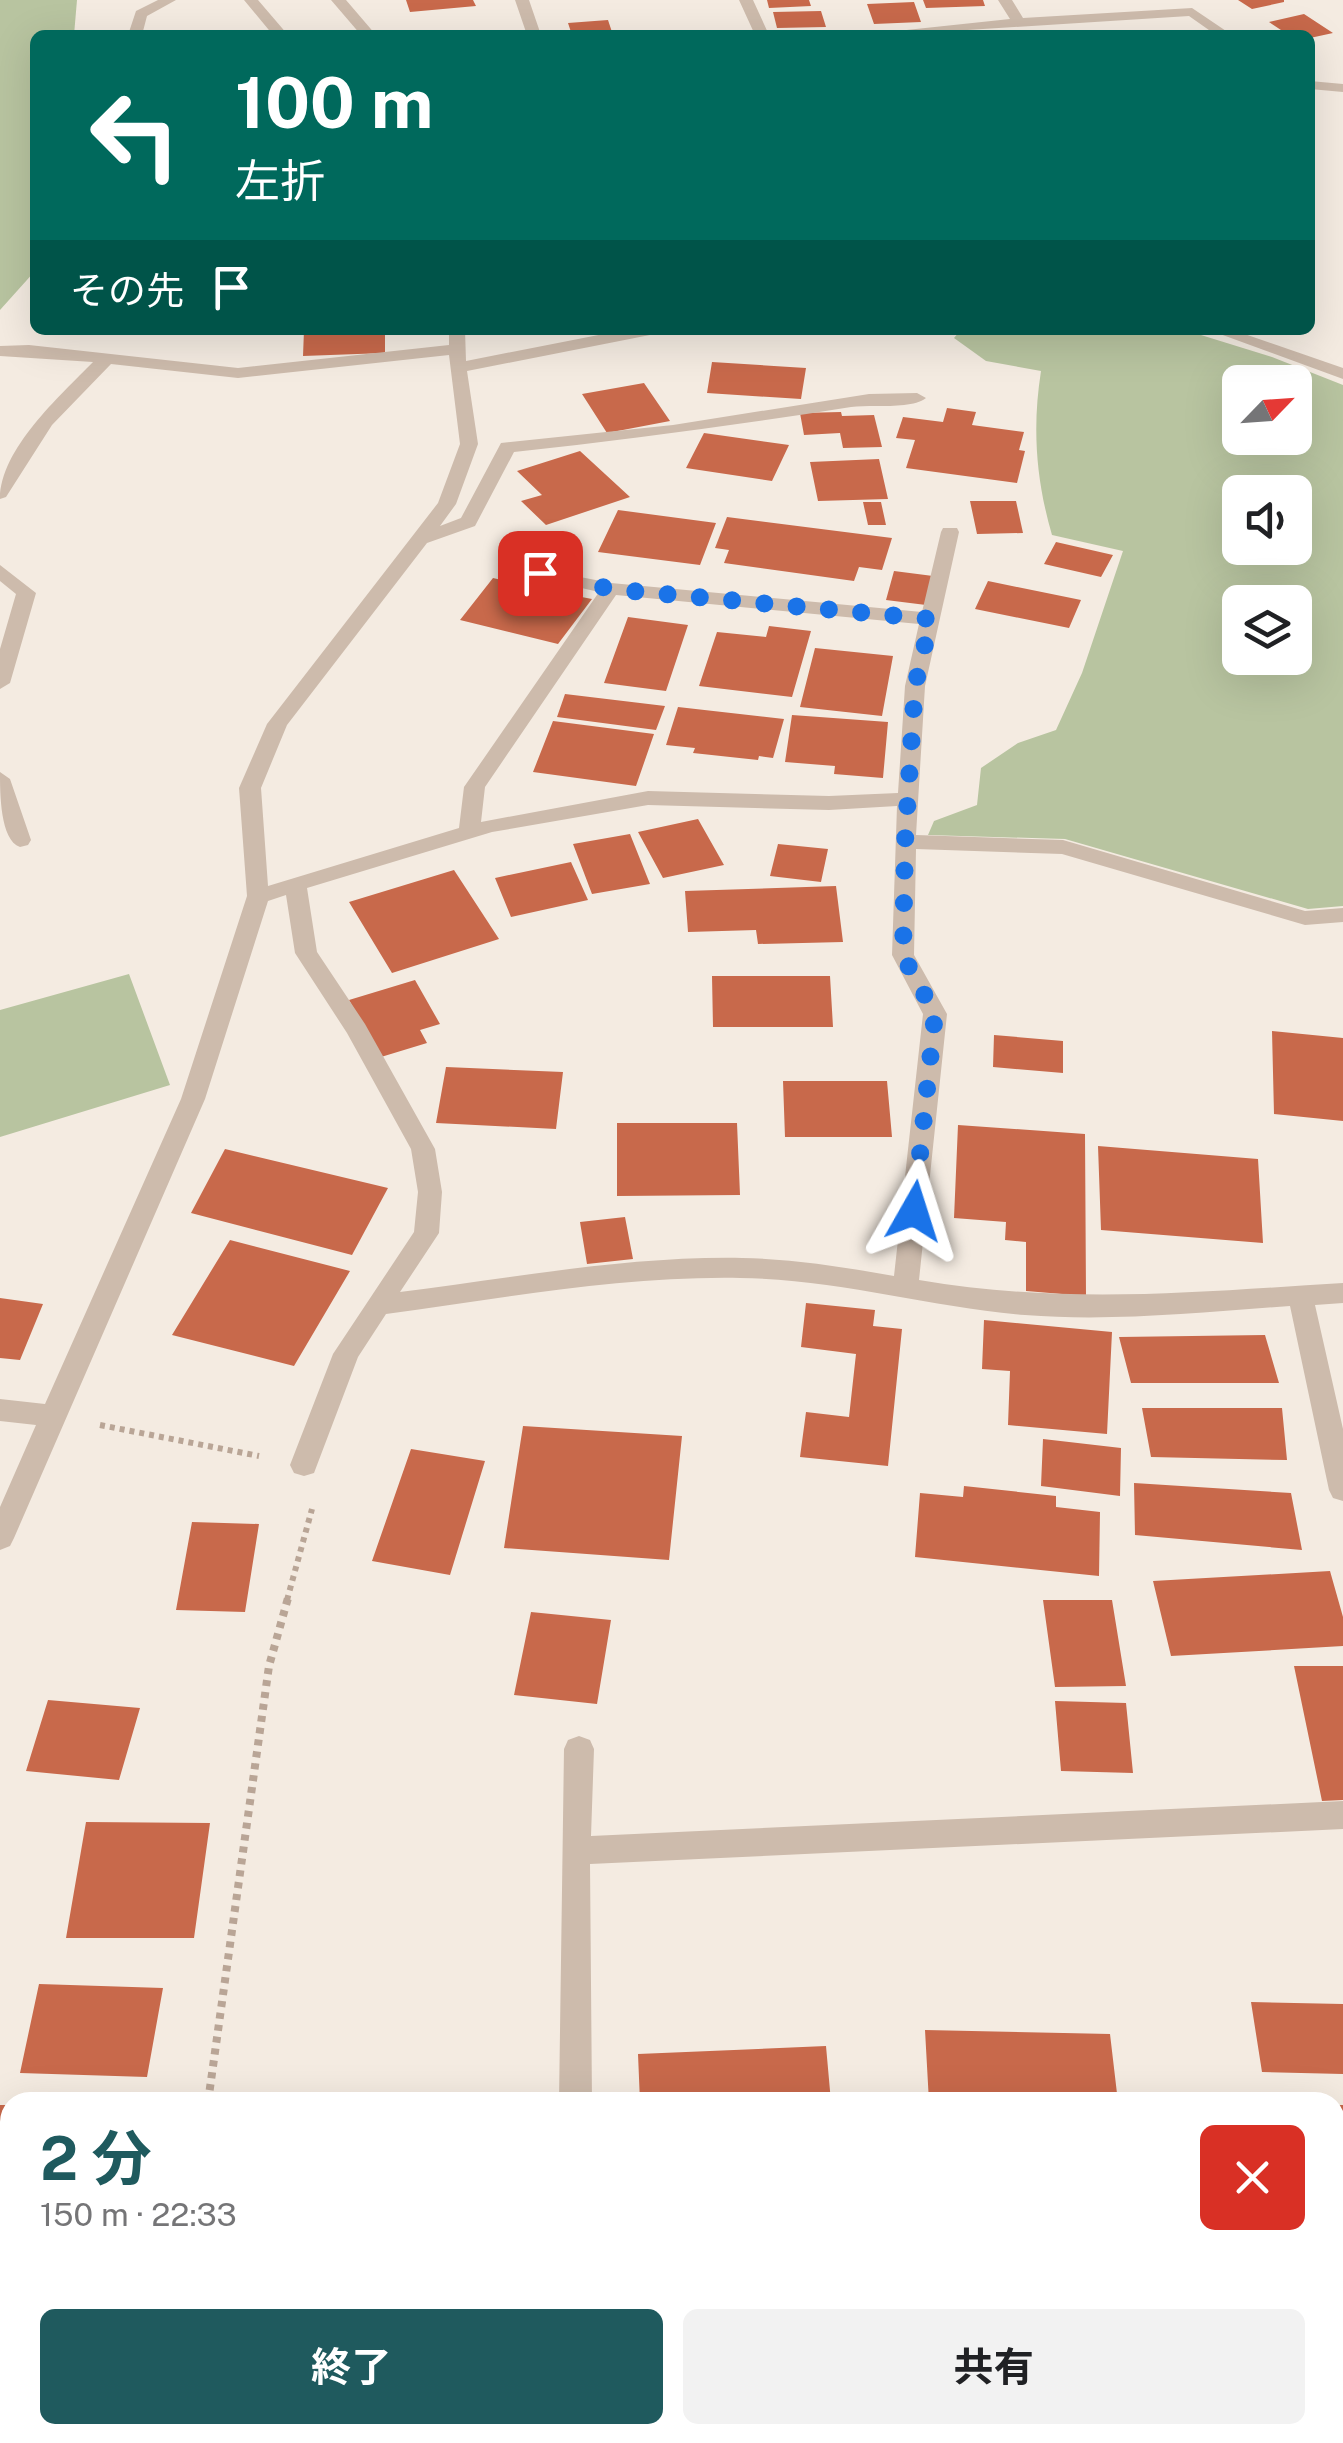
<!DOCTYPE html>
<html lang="ja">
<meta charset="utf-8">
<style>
body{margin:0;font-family:"Public Sans","Noto Sans JP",sans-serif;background:#f2f2f2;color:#202124;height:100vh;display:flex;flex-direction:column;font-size:38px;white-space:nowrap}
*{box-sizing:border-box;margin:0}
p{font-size:32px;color:#757577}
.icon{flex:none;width:55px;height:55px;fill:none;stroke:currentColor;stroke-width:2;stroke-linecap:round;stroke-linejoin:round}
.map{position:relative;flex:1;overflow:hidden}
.details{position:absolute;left:0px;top:2092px;width:1345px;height:352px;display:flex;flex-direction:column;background:#fff;border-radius:30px 30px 0 0;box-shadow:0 10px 40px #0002}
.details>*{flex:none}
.hud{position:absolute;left:30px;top:30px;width:1285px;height:305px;border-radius:15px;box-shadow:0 10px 40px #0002;background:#00695c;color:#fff;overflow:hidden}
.needle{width:65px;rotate:65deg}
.fabs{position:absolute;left:1222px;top:365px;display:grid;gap:20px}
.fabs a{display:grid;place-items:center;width:90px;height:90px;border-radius:15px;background:#fff;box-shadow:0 10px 40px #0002;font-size:50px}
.pin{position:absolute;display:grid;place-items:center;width:85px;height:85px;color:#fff;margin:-42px;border-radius:20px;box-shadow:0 5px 15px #0006}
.me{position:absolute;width:110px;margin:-55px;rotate:6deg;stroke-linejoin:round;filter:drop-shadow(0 0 8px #0008)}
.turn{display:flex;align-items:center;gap:35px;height:210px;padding:0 40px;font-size:45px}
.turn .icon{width:130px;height:130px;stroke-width:2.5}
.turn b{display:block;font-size:70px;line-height:85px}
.then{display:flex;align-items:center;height:95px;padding:0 40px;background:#0003;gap:20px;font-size:38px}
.round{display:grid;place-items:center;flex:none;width:105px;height:105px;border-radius:15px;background:#f2f2f2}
.summary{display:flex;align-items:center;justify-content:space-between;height:170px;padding:0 40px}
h1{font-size:60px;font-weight:700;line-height:75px;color:#1f5a5e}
.cta{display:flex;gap:20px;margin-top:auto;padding:20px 40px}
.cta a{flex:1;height:115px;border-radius:15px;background:#1f5a5e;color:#fff;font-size:40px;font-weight:700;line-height:115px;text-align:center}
.cta a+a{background:#f2f2f2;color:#202124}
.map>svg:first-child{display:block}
.green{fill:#b8c4a0;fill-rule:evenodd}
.building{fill:#c8694b}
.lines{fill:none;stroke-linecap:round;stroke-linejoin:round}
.path-far1{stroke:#b9a596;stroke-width:6;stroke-dasharray:5 5;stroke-linecap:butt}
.path{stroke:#b9a596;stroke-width:8;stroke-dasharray:6 6;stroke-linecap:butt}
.minor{fill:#cdbbac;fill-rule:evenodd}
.route{stroke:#1a73e8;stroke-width:18;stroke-dasharray:0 32.4}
</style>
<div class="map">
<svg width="1343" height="2443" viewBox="0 0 1343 2443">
<rect width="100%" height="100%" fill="#f4ebe1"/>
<path class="green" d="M 0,0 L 77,0 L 74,35 L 35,35 L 35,271 L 0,310 Z
M 972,330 L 1188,331 L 1272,357 L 1343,385 L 1343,906 L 1308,909 L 1065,839 L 928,835 L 934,821 L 977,805 L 981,768 L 1018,743 L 1056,730 L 1082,673 L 1123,551 L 1052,535 C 1036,480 1032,428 1041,371 L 986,361 L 954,338 L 959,332 ZM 1240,382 L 1295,382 L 1295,438 L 1240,438 ZM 1295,492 L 1295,548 L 1240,548 L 1240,492 ZM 1240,602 L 1295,602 L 1295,658 L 1240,658 Z
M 129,974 L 170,1085 L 0,1137 L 0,1010 Z"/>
<path class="building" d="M 406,0 L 473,0 L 476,6 L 410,12 Z
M 767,0 L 809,0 L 811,6 L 769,8 Z
M 923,0 L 983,0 L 985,6 L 926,8 Z
M 1238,0 L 1284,0 L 1284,2 L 1252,9 Z
M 914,2 L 921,22 L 874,24 L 867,4 Z
M 821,11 L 826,27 L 777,28 L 773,12 Z
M 1304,14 L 1333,33 L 1310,38 L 1276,35 L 1284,32 L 1269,22 Z
M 608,20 L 613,35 L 572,35 L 568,23 Z
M 304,330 L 385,330 L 385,353 L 303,356 Z
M 712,362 L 806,368 L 801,399 L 707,393 Z
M 644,383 L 670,421 L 607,433 L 582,394 Z
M 947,408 L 976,412 L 972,425 L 1024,432 L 1019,450 L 1025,451 L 1017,483 L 906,468 L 915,440 L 896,438 L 903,417 L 943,422 Z
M 841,412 L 842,416 L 874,415 L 882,447 L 843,448 L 840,433 L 804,435 L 800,413 Z
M 704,433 L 789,445 L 772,481 L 686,468 Z
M 580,451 L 630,497 L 546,525 L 521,501 L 542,495 L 517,471 Z
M 879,459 L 888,499 L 818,501 L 810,462 Z
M 970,501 L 1016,501 L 1023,533 L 977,534 Z
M 863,502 L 881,502 L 886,525 L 868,525 Z
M 618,510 L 716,523 L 700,565 L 598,552 Z
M 727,517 L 892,538 L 882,570 L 859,567 L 854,581 L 724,563 L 729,550 L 715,548 Z
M 1056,542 L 1113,555 L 1101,577 L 1044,564 Z
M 894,571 L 933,576 L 926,605 L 886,600 Z
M 493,578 L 540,589 L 592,599 L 558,644 L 460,620 Z
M 988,581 L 1081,600 L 1069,628 L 975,609 Z
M 628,617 L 688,625 L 666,691 L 604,683 Z
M 769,626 L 811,631 L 792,697 L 699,686 L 717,632 L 766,637 Z
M 815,648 L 893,656 L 882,716 L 800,707 Z
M 565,694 L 665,706 L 656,730 L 557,717 Z
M 678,707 L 784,719 L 773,758 L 759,756 L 758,760 L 693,753 L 695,748 L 666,745 Z
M 792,715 L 888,722 L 883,778 L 834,774 L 835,766 L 785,762 Z
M 553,721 L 654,734 L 636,786 L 533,772 Z
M 698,819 L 724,865 L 663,878 L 638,832 Z
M 630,834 L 650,884 L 592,894 L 573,844 Z
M 778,844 L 828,849 L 821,882 L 770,876 Z
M 571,862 L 588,900 L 511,917 L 495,878 Z
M 454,870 L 499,939 L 392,973 L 349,902 Z
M 836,886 L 843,942 L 758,944 L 756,930 L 688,932 L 685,891 Z
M 712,976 L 830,976 L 833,1027 L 713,1027 Z
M 415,980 L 440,1024 L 420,1030 L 427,1043 L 381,1057 L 349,1000 Z
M 1272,1031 L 1343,1038 L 1343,1121 L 1274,1114 Z
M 994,1035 L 1063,1041 L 1063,1073 L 993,1067 Z
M 446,1067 L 563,1072 L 556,1129 L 436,1123 Z
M 783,1081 L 887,1081 L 892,1137 L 785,1137 Z
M 617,1123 L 737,1123 L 740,1195 L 617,1196 Z
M 958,1125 L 1085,1134 L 1086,1296 L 1026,1291 L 1026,1242 L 1005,1240 L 1006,1222 L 954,1218 Z
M 1098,1146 L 1258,1159 L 1263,1243 L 1101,1230 Z
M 225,1149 L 388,1188 L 352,1255 L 191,1213 Z
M 625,1217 L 633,1259 L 587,1264 L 580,1222 Z
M 230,1240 L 350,1271 L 294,1366 L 172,1335 Z
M 0,1298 L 43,1304 L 20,1360 L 0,1358 Z
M 806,1303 L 875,1310 L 873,1326 L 902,1329 L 888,1466 L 800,1457 L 806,1412 L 849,1417 L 856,1354 L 801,1347 Z
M 984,1320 L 1112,1332 L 1107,1434 L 1008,1425 L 1010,1371 L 982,1369 Z
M 1265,1335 L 1279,1383 L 1131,1383 L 1119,1337 Z
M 1142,1408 L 1282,1408 L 1287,1460 L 1151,1457 Z
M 523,1426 L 682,1436 L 669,1560 L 504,1548 Z
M 1043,1439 L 1121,1448 L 1120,1496 L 1041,1486 Z
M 411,1449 L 485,1461 L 450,1575 L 372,1561 Z
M 1134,1483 L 1291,1493 L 1302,1550 L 1135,1535 Z
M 964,1486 L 1056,1496 L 1056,1507 L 1100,1512 L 1099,1576 L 915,1557 L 920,1493 L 963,1497 Z
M 192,1522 L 259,1524 L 245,1612 L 176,1610 Z
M 1330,1571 L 1343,1617 L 1343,1646 L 1171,1656 L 1153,1581 Z
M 1043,1600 L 1112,1600 L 1126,1686 L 1055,1687 Z
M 531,1612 L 611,1620 L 597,1704 L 514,1695 Z
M 1294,1666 L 1343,1666 L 1343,1800 L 1322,1801 Z
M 48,1700 L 140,1708 L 119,1780 L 26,1771 Z
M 1055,1701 L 1126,1703 L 1133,1773 L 1061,1771 Z
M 86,1822 L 210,1823 L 194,1938 L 66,1938 Z
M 39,1984 L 163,1988 L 147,2077 L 20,2073 Z
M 1251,2002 L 1343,2004 L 1343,2074 L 1262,2072 Z
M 925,2030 L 1110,2034 L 1118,2102 L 929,2102 Z
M 826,2046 L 831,2102 L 640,2102 L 638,2054 Z
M 0,2105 L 10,2105 L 10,2277 L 0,2278 Z
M 1335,2105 L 1343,2105 L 1343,2223 L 1335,2223 Z
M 1335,2295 L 1343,2296 L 1343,2402 L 1335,2402 Z
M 0,2312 L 10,2312 L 10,2435 L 61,2435 L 59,2443 L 0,2443 Z
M 267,2435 L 356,2435 L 356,2443 L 267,2443 Z
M 437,2435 L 551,2435 L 551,2441 L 436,2442 Z
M 950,2435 L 1028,2435 L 1029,2443 L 951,2443 Z"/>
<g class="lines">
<path class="path-far1" d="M 100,1425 L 259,1456
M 287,1600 L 312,1509"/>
<path class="path" d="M 208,2102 L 269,1666 L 288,1598
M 164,2443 L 165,2435"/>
<path class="minor" d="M 158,0 L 176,0 L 147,16 L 142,35 L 128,35 L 136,11 Z
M 244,0 L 258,0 L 288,35 L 273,35 Z
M 331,0 L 346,0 L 376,35 L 361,35 Z
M 515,0 L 529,0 L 541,35 L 527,35 Z
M 739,0 L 753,0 L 769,35 L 755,35 Z
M 998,0 L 1012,0 L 1023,18 L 1192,8 L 1232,35 L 1216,35 L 1189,16 L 890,35 L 897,31 L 1010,19 Z
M 1310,81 L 1343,84 L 1343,92 L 1310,89 Z
M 449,330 L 465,330 L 466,361 L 624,330 L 658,330 L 650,335 L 467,371 L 478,444 L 456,504 L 440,526 L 461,518 L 501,443 L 673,425 L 869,394 L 917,393 L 926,398 C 910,410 872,404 851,407 C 738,425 627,440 514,452 L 475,526 L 427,543 L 287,725 L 261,788 L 268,886 L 459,828 L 464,787 L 599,592 L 498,569 L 498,561 L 611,583 L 922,612 L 941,532 L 943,528 L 957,528 L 959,532 L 925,686 L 916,835 L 1063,840 L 1305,911 L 1343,908 L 1343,922 L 1305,925 L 1062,854 L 916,849 L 914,955 L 947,1014 L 919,1280 C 1066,1305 1196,1292 1343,1283 L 1343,1303 L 1315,1305 L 1343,1429 L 1343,1501 L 1333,1498 L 1329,1490 L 1290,1306 C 1202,1312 1113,1322 1025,1315 C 928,1307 838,1279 740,1278 C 622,1276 503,1298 386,1314 L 358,1357 L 314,1473 L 304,1476 L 294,1473 L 290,1465 L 333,1354 L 414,1232 L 418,1192 L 411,1149 L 347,1033 L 295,953 L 286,895 L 268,901 L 205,1099 L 14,1538 L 10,1546 L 0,1550 L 0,1507 L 36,1425 L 0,1421 L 0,1399 L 45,1404 L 181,1099 L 247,896 L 239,788 L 267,724 L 438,503 L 460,444 L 449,355 L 238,378 L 111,364 L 52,425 L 6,497 L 0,499 C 0,449 60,396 93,362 L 0,356 L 0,346 L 29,345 L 238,368 L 449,345 ZM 616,595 L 919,624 L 905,686 L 898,793 L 829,796 L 648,791 L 481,822 L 485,787 ZM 648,805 L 829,810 L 897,806 L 892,955 L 923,1014 L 894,1276 C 844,1267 793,1259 742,1258 C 628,1256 513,1278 400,1292 L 439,1233 L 442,1192 L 435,1149 L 365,1024 L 317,952 L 307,888 L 492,832 Z
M 1209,330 L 1233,330 L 1343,368 L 1343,379 Z
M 0,565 L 36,593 L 10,683 L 0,689 L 0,649 L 16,594 L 0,581 Z
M 0,772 L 10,779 L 31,840 L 28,845 L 20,847 C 0,840 0,793 0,772 Z
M 579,1736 L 590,1740 L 594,1749 L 591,1836 L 1343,1801 L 1343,1829 L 590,1864 L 592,2102 L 559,2102 L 564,1749 L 568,1740 Z
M 558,2435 L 594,2435 L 594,2443 L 558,2443 Z"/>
</g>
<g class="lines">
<path class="route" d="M 540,573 L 611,589 L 931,619 L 915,686 L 905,842 L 903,956 L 935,1014 L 914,1211"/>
</g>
</svg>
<div class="fabs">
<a><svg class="needle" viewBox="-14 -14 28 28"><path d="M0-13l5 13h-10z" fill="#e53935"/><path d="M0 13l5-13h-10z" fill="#757577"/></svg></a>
<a><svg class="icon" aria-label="sound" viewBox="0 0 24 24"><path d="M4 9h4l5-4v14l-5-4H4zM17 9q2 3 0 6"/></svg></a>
<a><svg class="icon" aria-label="layers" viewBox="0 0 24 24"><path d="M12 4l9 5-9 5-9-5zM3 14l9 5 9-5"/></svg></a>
</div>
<div class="pin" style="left:540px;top:573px;background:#d93025"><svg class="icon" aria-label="arrive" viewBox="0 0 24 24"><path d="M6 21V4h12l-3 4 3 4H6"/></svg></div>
<svg class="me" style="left:914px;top:1211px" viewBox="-20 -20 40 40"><path d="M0-17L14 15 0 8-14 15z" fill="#1a73e8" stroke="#fff" stroke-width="4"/></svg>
<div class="hud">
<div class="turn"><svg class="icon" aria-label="left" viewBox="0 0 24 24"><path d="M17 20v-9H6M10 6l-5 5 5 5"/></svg><div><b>100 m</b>左折</div></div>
<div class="then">その先<svg class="icon" aria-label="arrive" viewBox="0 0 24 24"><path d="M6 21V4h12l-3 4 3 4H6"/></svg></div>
</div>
<section class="details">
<div class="summary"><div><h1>2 分</h1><p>150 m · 22:33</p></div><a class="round" style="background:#d93025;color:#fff"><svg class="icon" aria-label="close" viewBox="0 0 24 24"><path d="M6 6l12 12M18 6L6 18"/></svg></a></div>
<div class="cta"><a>終了</a><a>共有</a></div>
</section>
</div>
